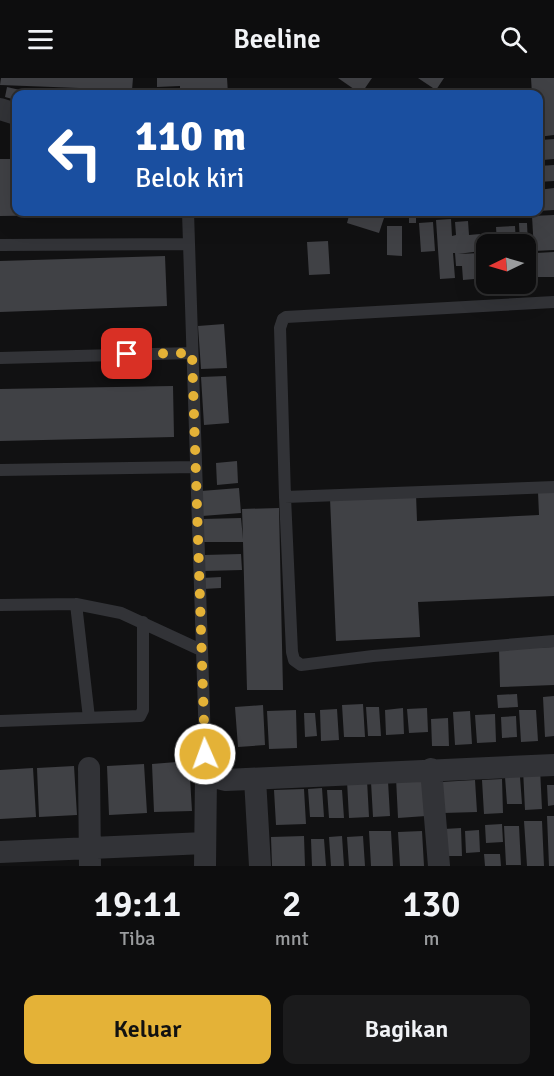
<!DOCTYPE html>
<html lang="id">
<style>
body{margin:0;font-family:Signika,sans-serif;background:#1b1b1c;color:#f1f3f6;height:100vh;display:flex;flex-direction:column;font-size:22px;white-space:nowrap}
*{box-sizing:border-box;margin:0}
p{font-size:20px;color:#9a9c9e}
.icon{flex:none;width:33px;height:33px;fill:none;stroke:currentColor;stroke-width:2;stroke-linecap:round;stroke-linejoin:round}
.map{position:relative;height:788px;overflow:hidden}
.side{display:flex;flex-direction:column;background:#0d0d0e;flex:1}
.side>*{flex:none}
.guide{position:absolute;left:12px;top:12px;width:531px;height:126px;border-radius:12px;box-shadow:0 6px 24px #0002,0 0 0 2px #2d2d2e;background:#1a4fa0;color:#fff;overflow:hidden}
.needle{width:39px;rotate:265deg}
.fabs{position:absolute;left:476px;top:156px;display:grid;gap:12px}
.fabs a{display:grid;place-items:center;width:60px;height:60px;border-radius:12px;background:#0d0d0e;box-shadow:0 6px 24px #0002,0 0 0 2px #2d2d2e;font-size:30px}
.pin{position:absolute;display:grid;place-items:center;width:51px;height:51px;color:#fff;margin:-26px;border-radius:12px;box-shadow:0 3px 9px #0006}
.me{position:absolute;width:66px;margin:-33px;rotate:358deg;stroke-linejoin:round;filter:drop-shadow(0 0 4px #0008)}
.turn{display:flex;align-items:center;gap:21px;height:126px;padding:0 24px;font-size:27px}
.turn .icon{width:78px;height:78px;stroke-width:2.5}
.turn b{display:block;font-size:42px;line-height:51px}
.eta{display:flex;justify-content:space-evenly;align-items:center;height:102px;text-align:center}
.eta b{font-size:36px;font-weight:600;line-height:42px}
.cta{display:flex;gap:12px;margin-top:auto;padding:12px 24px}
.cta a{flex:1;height:69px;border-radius:12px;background:#e4b237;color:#111;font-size:24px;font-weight:600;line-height:69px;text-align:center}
.cta a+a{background:#1b1b1c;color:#f1f3f6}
header{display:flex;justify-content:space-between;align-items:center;height:78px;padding:0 24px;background:#0d0d0e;font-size:27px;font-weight:600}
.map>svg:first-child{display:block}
.building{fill:#404145}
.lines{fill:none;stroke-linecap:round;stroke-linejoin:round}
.lane{stroke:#323337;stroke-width:12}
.street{stroke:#323337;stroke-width:22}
.route{stroke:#e4b237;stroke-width:10;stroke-dasharray:0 18}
</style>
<header><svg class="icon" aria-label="menu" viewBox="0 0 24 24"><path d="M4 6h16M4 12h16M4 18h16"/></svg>Beeline<svg class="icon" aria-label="search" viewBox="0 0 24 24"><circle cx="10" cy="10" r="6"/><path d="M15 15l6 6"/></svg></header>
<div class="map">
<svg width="554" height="788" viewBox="0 0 554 788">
<rect width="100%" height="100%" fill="#111112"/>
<path class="building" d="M 1,0 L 133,0 L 132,12 L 0,7 Z
M 157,0 L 227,0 L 228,16 L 180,16 L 180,8 L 157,9 Z
M 338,0 L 372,0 L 361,16 Z
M 418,0 L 444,0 L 436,12 Z
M 531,0 L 554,0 L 554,57 L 538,59 L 538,16 L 532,16 Z
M 7,9 L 20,12 L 19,16 L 16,16 L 16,22 L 5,19 Z
M 41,11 L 61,15 L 61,16 L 40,16 Z
M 529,12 L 529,16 L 515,16 L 515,14 Z
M 422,13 L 423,16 L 410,16 L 410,14 Z
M 554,61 L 554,81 L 543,82 L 541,62 Z
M 0,81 L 16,81 L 16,134 L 148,134 L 148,136 L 0,138 Z
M 554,87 L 554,103 L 538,104 L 538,88 Z
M 554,110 L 554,132 L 538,133 L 538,112 Z
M 350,134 L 386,134 L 379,155 L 347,145 Z
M 409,134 L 416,134 L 416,145 L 409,145 Z
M 426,134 L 446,134 L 447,137 L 426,139 Z
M 450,134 L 478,134 L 478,136 L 450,138 Z
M 498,134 L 520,134 L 520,140 L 498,140 Z
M 554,137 L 554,172 L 534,173 L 532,138 Z
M 451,141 L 452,158 L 456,157 L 455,144 L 468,143 L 469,157 L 480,156 L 481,173 L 458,176 L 482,175 L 482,187 L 486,186 L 486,200 L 463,202 L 462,188 L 456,188 L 455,175 L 453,175 L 455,200 L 440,201 L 436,142 Z
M 433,144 L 435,173 L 421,174 L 419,145 Z
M 519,145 L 527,145 L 529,192 L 525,192 L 525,166 L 520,166 Z
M 387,148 L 402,148 L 402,178 L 387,177 Z
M 515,148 L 516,166 L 497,166 L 496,149 Z
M 493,155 L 494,166 L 486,166 L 486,177 L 483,178 L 482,156 Z
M 328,163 L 330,196 L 309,197 L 307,164 Z
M 554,174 L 554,199 L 537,199 L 536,175 Z
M 165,178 L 167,228 L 0,234 L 0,183 Z
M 224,246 L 227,290 L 201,291 L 198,248 Z
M 226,298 L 229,345 L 204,347 L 201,299 Z
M 173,308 L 174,359 L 0,363 L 0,311 Z
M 237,383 L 238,405 L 217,407 L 216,385 Z
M 239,410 L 241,435 L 202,438 L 201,413 Z
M 554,413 L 554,518 L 418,524 L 420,559 L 336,563 L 330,420 L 416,416 L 417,443 L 539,437 L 538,414 Z
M 279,430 L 283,612 L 247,612 L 243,464 L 204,464 L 202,441 L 241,440 L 243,461 L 242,431 Z
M 241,476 L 242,492 L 204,493 L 204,477 Z
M 221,499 L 221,510 L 203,511 L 202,500 Z
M 554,569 L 554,607 L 500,609 L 499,571 Z
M 517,616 L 518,629 L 498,630 L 497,617 Z
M 554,618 L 554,658 L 545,659 L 543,619 Z
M 363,626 L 365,659 L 344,659 L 342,627 Z
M 263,627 L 265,667 L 238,669 L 235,629 Z
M 366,629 L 379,629 L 381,658 L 368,658 Z
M 403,630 L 404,656 L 386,657 L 385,632 Z
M 427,630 L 428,654 L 409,655 L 407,631 Z
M 337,631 L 339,662 L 321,663 L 320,632 Z
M 296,632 L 297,670 L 269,671 L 267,633 Z
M 519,632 L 536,632 L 538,663 L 521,664 Z
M 470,633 L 472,666 L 455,667 L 453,634 Z
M 304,635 L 315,635 L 317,658 L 305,659 Z
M 495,636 L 496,664 L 477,665 L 475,637 Z
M 516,638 L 517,659 L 502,660 L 501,639 Z
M 448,640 L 449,668 L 432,668 L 431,641 Z
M 189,683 L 192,733 L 154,734 L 152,686 Z
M 144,686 L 147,735 L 109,737 L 107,688 Z
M 74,688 L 77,737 L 39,739 L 37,690 Z
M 33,690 L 36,739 L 0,741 L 0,692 Z
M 540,690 L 542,731 L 525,732 L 523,691 Z
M 424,699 L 426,738 L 398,740 L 396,700 Z
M 505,699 L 520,699 L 522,726 L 507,726 Z
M 502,701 L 503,735 L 484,736 L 482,702 Z
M 367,702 L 369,739 L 349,740 L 347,703 Z
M 475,702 L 477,734 L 443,735 L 441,704 Z
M 388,703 L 390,738 L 373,739 L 371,704 Z
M 547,707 L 554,707 L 554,727 L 548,728 Z
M 322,710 L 324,739 L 310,739 L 308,711 Z
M 304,711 L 306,746 L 276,747 L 274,712 Z
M 327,712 L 342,712 L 344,740 L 329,740 Z
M 547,738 L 554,738 L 554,788 L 549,788 Z
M 524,743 L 542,743 L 544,788 L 527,788 Z
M 502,746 L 503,764 L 486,765 L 485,747 Z
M 504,748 L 519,748 L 521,787 L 506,787 Z
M 461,750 L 462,778 L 445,778 L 444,751 Z
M 479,752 L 480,774 L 466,775 L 465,753 Z
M 369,753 L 391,753 L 393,788 L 371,788 Z
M 422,753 L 424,788 L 400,788 L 398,754 Z
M 304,758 L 305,788 L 272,788 L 271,759 Z
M 342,758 L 344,788 L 331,788 L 329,759 Z
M 363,758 L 365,788 L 349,788 L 347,759 Z
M 311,761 L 324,761 L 326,788 L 312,788 Z
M 484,776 L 500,776 L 501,788 L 485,788 Z"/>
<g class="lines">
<path class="lane" d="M 188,134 L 206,697
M 0,167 L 189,166
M 0,280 L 192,275
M 0,392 L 196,389
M 554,409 L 285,419 L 292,574 L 294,582 L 301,587 L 373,578 L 554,563
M 285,419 L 280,250 L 283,241 L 286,239 L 554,224
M 76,526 L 89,640
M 0,527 L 76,526 L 121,535 L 201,572
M 0,643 L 140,638 L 143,632 L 143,544"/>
<path class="street" d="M 0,31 L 16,36
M 89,690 L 90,788
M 431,691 L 439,788
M 255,701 L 260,788
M 0,774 L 205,765
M 205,788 L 206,697 L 226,702 L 554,687"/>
</g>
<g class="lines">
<path class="route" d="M 127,276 L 192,275 L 205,676"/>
</g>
</svg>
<div class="fabs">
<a><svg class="needle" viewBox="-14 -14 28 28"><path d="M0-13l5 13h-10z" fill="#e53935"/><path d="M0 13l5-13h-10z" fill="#9a9c9e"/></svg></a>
</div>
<div class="pin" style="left:127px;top:276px;background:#d93025"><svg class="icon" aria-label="arrive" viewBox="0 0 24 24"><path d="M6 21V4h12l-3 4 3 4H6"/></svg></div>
<svg class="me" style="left:205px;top:676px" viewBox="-20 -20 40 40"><circle r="17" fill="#e4b237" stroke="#fff" stroke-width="3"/><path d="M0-11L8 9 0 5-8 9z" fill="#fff"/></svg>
<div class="guide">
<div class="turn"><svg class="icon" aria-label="left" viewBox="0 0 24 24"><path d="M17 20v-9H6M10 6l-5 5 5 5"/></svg><div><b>110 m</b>Belok kiri</div></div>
</div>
</div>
<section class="side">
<div class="eta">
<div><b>19:11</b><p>Tiba</p></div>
<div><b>2</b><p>mnt</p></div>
<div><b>130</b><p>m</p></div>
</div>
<div class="cta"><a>Keluar</a><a>Bagikan</a></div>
</section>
